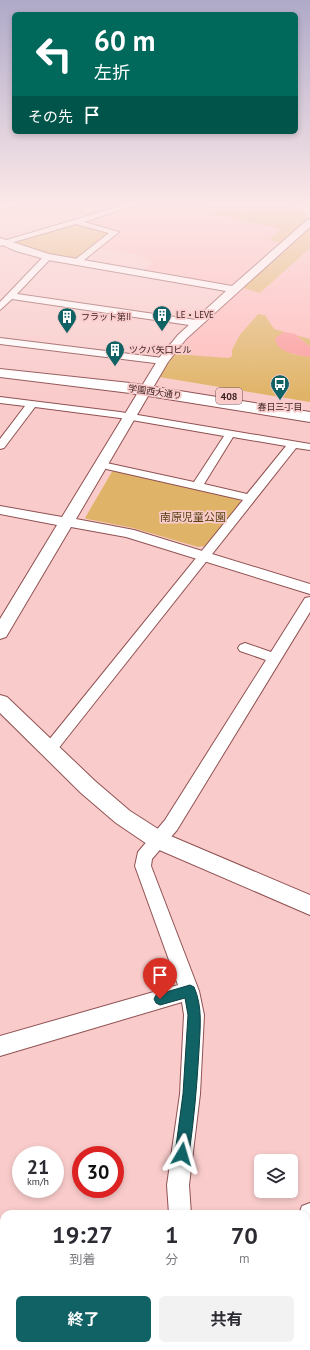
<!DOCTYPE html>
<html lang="ja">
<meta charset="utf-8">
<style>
body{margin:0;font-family:"PT Sans","Noto Sans JP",sans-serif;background:#f2f2f3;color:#2b2b33;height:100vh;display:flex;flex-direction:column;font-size:15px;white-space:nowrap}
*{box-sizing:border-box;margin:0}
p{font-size:13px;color:#7c7c81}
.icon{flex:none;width:22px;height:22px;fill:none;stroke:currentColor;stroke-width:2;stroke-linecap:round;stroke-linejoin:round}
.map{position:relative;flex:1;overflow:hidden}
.sheet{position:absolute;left:0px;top:1210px;width:310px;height:140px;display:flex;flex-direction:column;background:#fff;border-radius:12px 12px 0 0;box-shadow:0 2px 6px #0003}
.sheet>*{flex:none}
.top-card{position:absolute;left:12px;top:12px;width:286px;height:122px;border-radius:6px;box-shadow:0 2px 6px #0003;background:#00695c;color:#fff;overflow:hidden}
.fabs{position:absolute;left:254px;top:1154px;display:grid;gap:8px}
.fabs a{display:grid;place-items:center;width:44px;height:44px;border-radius:6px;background:#fff;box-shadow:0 2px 6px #0003;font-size:20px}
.speed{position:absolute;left:12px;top:1146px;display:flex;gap:8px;font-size:20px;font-weight:700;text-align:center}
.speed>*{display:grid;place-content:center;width:52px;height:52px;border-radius:50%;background:#fff;box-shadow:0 2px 6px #0003;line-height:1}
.speed small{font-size:10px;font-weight:400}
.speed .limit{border:6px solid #d22;background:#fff;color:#111}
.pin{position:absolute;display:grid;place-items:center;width:34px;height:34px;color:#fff;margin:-41px -17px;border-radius:50% 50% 50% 0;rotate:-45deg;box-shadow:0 0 4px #0007}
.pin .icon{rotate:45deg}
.me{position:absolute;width:44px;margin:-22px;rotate:7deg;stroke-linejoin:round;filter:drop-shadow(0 0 3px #0008)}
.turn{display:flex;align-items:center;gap:14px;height:84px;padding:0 16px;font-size:18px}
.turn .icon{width:52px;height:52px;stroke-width:2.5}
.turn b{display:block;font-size:28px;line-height:34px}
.then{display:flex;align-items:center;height:38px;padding:0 16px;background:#0003;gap:8px;font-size:15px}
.eta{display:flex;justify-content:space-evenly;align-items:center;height:68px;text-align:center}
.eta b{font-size:24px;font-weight:700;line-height:28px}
.primary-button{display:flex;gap:8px;margin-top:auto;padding:8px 16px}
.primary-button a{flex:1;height:46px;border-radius:6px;background:#116265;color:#fff;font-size:16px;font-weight:700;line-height:46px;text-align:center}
.primary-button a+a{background:#f2f2f3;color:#2b2b33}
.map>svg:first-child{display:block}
.built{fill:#febcbb}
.green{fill:#e0b468}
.water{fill:#fb9b9b}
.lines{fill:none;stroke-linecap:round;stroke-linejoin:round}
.minor-casing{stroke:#915152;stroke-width:2}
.tertiary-casing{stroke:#915152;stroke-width:2}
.trunk-casing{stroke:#915152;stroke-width:2}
.minor{fill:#fff;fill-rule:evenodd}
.tertiary{fill:#fff;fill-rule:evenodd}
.trunk{fill:#fff;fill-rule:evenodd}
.route{fill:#116265;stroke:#0b4042}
.labels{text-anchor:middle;stroke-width:3.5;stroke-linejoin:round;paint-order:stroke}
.far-poi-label{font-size:9px;fill:#381d1e;stroke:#f9cccb;text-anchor:start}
.far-street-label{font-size:9px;fill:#381d1e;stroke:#f9cccb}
.shield{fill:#f9cccb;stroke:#725252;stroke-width:1}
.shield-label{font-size:10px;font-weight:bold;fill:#381d1e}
.park-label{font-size:11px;fill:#573f10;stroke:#f9cccb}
</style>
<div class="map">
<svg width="310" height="1350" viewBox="0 0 310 1350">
<rect width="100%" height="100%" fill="#f9cccb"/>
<path class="built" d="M 137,205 L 294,205 L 300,208 L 306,214 L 307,218 L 303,225 L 233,284 L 227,285 L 143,270 L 152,262 L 141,259 L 144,256 L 97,248 L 119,232 L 84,223 L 84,221 Z
M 310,227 L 310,402 L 160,373 L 185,338 Z"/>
<path class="green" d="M 254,205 L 236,211 C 243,210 250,206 257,205 C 271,203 303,201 307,218 L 303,225 L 282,243 L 269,240 L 281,229 L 223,216 L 211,216 L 216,210 L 192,206 Z
M 75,224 L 111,232 L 77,259 L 41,252 L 13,242 Z
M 310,227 L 310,248 L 260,293 L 243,288 L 243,286 Z
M 258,314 L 265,315 L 274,329 L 310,339 L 310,347 L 295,334 L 280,334 L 292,354 L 310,357 L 310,402 L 159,377 L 160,373 L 174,354 L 229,358 L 232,356 L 232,350 L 239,336 Z
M 113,470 L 236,497 L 241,502 L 205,546 L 198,547 L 133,528 L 87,519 L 85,518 Z"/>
<path class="water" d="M 284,332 L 295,334 L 310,347 L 310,357 C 299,355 276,353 275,338 Z"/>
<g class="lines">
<defs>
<path id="minor" d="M 14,205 L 13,206 L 0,210 L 0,206 Z
M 124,205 L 135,205 L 84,222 L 119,232 L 79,264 L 72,262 L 109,233 L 76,224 L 0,246 L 0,242 Z
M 45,255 L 52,257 L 17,294 L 196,320 L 200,323 L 196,326 L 12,299 L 0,310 L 0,302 Z
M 0,338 L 163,358 L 168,361 L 163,364 L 0,344 Z
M 0,397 L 120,412 L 310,444 L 310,450 L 296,448 L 54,754 L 49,756 L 44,754 L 41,750 L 44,746 L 243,500 L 102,468 L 97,465 L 102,462 L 194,482 L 224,436 L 120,418 L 35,407 L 4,448 L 0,449 L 0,439 L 25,406 L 0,403 ZM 233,437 L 286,446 L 247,494 L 204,484 Z
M 310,597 L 310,612 L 177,830 L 152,859 L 151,866 L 199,991 L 204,1015 L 200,1094 L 189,1185 L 191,1214 L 169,1214 L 167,1185 L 180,1094 L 184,1015 L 182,1002 L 0,1056 L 0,1036 L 178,985 L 135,866 L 138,852 L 165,820 L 266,660 L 240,651 L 238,648 L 240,645 L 245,643 L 271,652 L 305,598 Z
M 310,1203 L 310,1234 L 306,1235 L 306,1214 L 299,1214 L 302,1206 Z
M 306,1321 L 310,1323 L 310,1347 L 306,1345 Z
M 175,1346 L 199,1346 L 200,1350 L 176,1350 Z"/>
<path id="tertiary" d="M 296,205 L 306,205 L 310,208 L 310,215 Z
M 310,219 L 310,227 L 186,339 L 168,362 L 76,519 L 134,530 L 310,584 L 310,594 L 126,537 L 71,527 L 6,637 L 0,639 L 0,619 L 57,525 L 0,514 L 0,506 L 62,517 L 159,358 L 178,335 L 226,291 L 48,260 L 16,251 L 0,244 L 0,238 L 49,254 L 232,286 L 307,220 Z
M 0,695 L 7,697 L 95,781 L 130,811 L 166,834 L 310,895 L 310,915 L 150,846 L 116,823 L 81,793 L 0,713 Z"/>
<path id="trunk" d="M 0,369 L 130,383 L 310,412 L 310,422 L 130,393 L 0,377 Z"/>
</defs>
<use href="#minor" class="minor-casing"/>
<use href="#tertiary" class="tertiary-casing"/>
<use href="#trunk" class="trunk-casing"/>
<use href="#minor" class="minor"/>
<use href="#tertiary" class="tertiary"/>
<use href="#trunk" class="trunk"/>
</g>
<linearGradient id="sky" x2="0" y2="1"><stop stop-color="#afaac9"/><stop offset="0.52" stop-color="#fce8e8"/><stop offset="1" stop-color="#fce8e8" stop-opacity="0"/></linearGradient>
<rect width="310" height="394" fill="url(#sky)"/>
<path class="route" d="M 190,985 L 194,987 C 203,1007 200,1029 199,1050 C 197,1085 194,1120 189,1154 L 187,1159 L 182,1161 L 177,1159 L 175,1154 L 183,1094 L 188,1015 L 185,998 L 160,1005 L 156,1003 L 154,999 L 156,995 Z"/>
<defs>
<symbol id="building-pin" viewBox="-11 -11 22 30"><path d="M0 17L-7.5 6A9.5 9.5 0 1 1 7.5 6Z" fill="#116265" stroke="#f9cccb"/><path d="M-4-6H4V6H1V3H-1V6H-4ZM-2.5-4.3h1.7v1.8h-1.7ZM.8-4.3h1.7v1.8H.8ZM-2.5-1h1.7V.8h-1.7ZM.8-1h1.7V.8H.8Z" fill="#fff"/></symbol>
<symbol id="bus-pin" viewBox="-11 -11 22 30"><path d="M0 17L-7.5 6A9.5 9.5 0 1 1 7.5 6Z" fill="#116265" stroke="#f9cccb"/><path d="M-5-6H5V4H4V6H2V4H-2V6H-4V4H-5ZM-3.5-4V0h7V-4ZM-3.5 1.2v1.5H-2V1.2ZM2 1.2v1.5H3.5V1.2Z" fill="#fff"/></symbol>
</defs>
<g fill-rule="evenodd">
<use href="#building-pin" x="151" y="304" width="22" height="30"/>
<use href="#building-pin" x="56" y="306" width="22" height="30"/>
<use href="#building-pin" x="104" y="339" width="22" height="30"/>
<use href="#bus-pin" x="269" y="373" width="22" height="30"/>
</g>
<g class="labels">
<g class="far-poi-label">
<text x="176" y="318">LE・LEVE</text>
<text x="81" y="320">フラット第II</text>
<text x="129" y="353">ツクバ矢口ビル</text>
<text x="280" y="410" text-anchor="middle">春日三丁目</text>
</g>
<g class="far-street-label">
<text transform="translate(155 392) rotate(8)" y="3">学園西大通り</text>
</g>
<rect class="shield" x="216" y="388" width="26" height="16" rx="3"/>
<g class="shield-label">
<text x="229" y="400">408</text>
</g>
<g class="park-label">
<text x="193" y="521">南原児童公園</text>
</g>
</g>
</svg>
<div class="fabs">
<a><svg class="icon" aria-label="layers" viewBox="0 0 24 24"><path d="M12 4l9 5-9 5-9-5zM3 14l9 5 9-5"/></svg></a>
</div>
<div class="speed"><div>21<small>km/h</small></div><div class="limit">30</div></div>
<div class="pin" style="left:160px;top:999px;background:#d93025"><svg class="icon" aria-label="arrive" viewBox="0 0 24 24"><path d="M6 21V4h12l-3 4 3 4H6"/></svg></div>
<svg class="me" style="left:182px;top:1154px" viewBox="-20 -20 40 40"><path d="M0-17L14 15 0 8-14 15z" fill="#116265" stroke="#fff" stroke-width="4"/></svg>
<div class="top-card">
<div class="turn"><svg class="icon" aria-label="left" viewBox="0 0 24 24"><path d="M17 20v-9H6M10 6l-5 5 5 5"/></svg><div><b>60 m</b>左折</div></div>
<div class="then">その先<svg class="icon" aria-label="arrive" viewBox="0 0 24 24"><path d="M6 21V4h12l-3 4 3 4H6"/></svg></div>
</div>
<section class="sheet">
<div class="eta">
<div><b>19:27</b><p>到着</p></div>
<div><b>1</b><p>分</p></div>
<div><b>70</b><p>m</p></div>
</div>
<div class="primary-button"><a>終了</a><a>共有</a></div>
</section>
</div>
